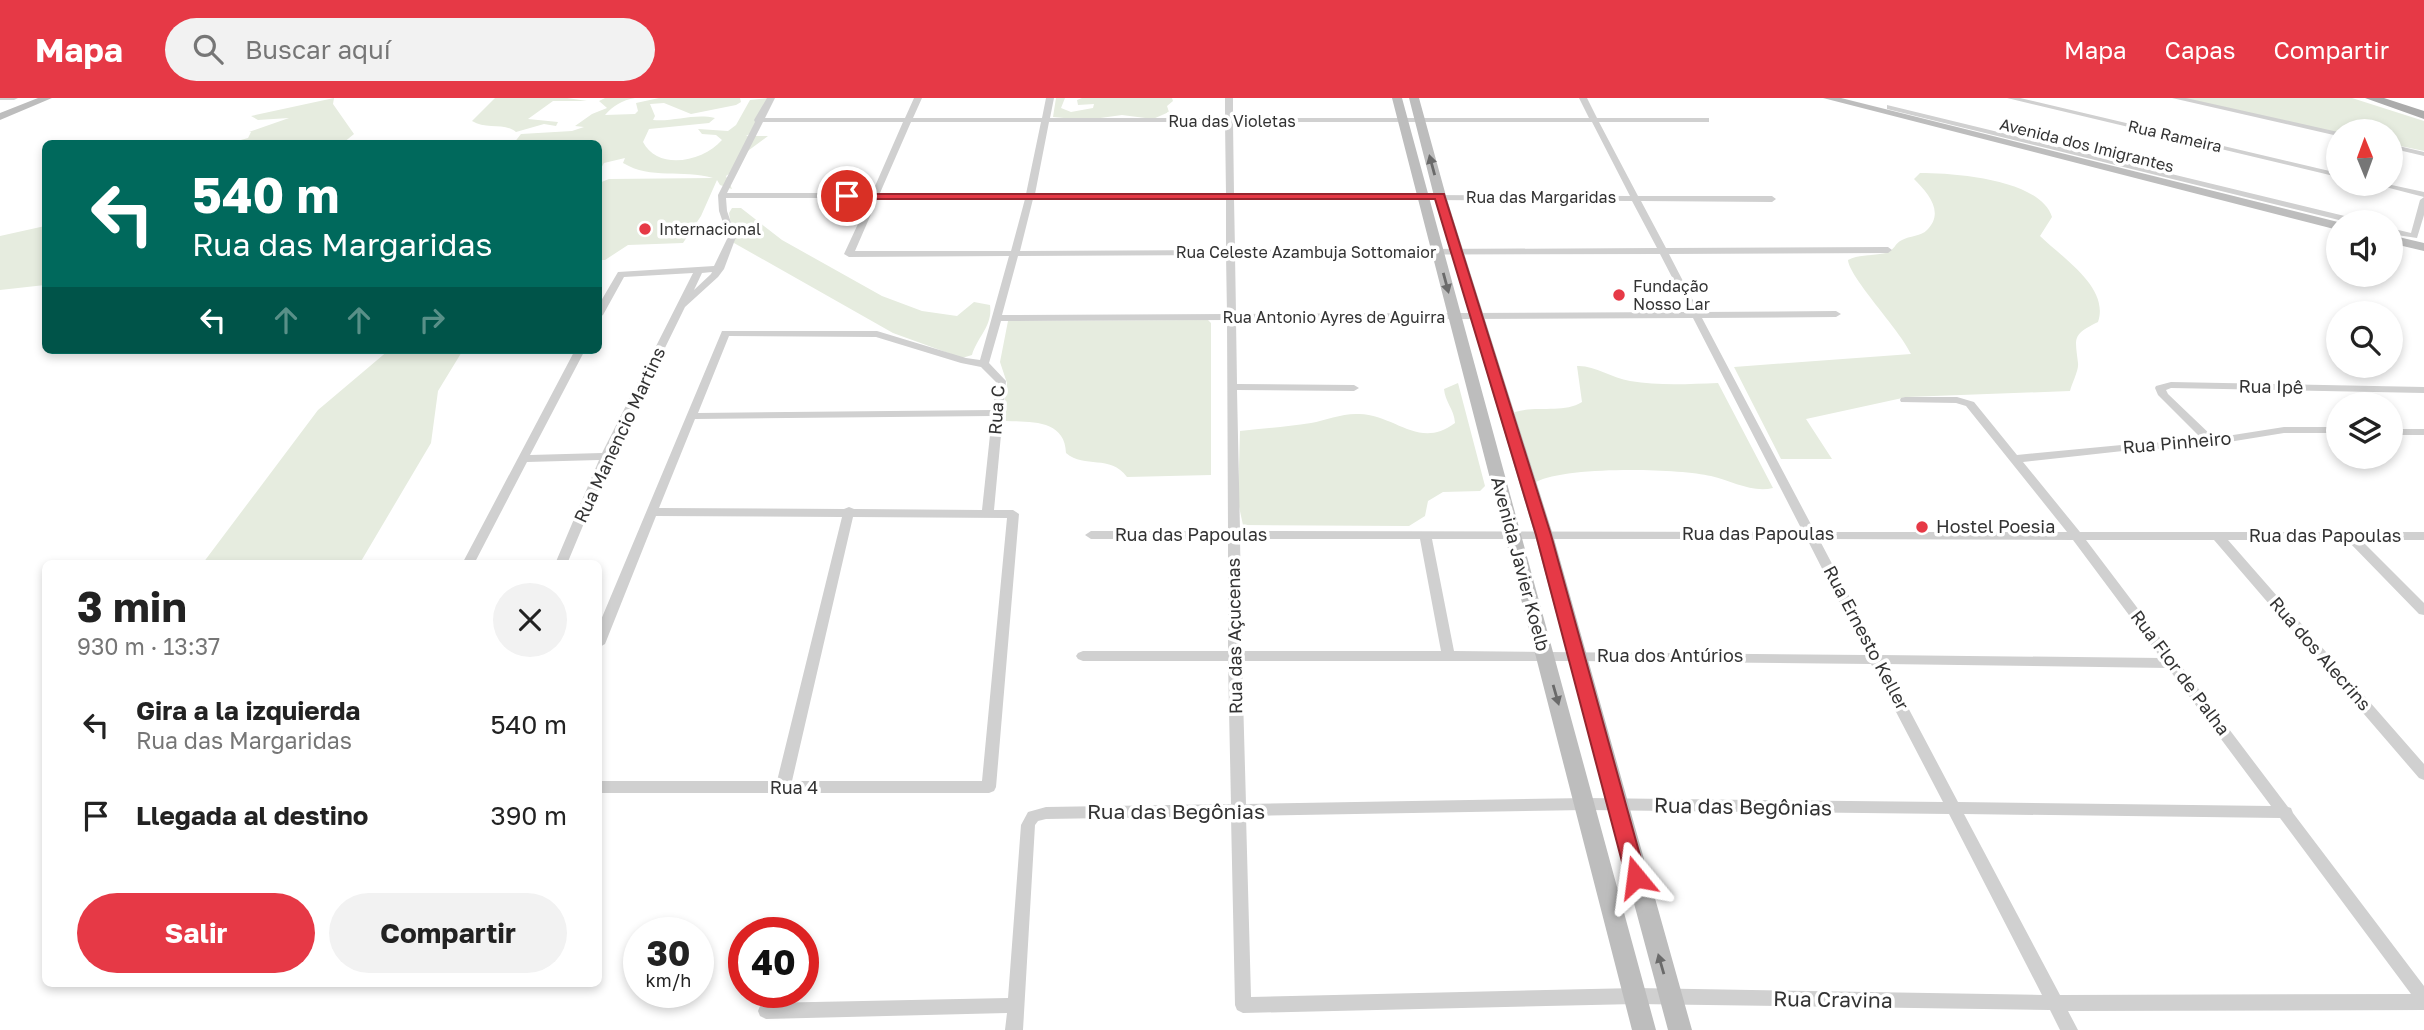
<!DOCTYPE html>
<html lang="es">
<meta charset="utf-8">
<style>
body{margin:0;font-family:"Golos Text",sans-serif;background:#f2f2f2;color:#222;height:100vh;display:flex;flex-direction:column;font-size:26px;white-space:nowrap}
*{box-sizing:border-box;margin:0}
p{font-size:23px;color:#767676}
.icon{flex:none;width:38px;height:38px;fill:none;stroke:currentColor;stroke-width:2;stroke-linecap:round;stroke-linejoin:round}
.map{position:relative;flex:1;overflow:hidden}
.panel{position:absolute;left:42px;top:462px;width:560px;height:427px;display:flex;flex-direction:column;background:#fff;border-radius:10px;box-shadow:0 4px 10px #0003}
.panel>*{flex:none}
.guide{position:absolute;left:42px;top:42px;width:560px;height:214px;border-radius:10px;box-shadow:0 4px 10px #0003;background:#00695c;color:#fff;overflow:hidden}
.needle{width:46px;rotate:359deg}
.controls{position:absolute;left:2326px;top:21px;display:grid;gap:14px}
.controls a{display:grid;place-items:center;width:77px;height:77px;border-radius:50%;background:#fff;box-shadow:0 4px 10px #0003;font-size:35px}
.speed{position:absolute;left:623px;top:819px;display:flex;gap:14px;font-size:35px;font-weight:700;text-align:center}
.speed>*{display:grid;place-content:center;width:91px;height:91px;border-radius:50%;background:#fff;box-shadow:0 4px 10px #0003;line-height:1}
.speed small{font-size:18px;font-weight:400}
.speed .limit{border:10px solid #d22;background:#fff;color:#111}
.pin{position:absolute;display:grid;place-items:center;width:60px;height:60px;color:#fff;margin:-30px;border:4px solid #fff;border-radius:50%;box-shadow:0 2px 7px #0007}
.me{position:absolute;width:77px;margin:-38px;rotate:344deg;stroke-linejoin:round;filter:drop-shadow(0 0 5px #0008)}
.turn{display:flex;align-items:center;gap:24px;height:147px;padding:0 35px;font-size:32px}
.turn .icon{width:91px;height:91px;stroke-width:2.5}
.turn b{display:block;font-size:49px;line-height:60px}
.lanes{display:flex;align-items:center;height:66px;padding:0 35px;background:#0003;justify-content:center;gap:35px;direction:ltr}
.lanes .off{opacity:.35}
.round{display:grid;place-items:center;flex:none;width:74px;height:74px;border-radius:37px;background:#f2f2f2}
.overview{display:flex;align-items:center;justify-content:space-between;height:119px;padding:0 35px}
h1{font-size:42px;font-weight:700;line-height:52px}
.action{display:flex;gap:14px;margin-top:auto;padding:14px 35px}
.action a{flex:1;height:80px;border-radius:42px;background:#e63946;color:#fff;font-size:28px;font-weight:700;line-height:80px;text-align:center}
.action a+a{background:#f2f2f2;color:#222}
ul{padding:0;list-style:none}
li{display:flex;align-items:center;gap:21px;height:91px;padding:0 35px}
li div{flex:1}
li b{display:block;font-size:26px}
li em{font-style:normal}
header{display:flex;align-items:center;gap:42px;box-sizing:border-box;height:98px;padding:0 35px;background:#e63946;color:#fff}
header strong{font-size:33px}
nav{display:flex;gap:38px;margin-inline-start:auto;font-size:24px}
.search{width:490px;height:63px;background:#f2f2f2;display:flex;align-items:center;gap:18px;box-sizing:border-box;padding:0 24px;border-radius:38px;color:#767676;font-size:26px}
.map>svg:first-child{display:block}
.green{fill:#e6ecdf}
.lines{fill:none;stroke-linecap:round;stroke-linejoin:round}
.street{fill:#d0d0d0;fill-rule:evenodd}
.secondary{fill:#bdbdbd;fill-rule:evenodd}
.primary{fill:#ababab;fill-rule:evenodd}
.oneway{fill:#6a6a6a}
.route{fill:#e63946;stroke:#96252e;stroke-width:2}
.poi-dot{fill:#e63946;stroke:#fff;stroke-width:2.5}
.labels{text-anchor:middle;stroke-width:7;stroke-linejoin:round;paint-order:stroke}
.far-street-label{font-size:16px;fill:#333;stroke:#fff}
.far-poi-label{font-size:16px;fill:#333;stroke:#fff;text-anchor:start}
.street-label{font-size:18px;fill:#333;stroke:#fff}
.poi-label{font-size:18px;fill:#333;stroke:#fff;text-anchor:start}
.near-street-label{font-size:21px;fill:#333;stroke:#fff}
</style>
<header>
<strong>Mapa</strong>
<div class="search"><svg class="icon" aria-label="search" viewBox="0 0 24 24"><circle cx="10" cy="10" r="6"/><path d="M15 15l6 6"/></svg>Buscar aquí</div>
<nav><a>Mapa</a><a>Capas</a><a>Compartir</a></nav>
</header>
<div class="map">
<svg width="2424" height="932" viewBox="0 0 2424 932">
<rect width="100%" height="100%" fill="#fff"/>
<path class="green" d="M 334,0 L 333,6 L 354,36 L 343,45 L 230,45 L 248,40 L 251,34 L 249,34 L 289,20 L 258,22 L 251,18 Z
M 495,0 L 567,0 L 587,3 L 553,3 L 528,21 L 558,24 L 556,28 L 544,26 L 516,34 C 505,24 486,32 472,23 Z
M 605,0 L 635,0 C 622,2 613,8 605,17 L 635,16 L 638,13 L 636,5 L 659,0 L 740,0 L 741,4 L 736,7 L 691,16 L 664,5 L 650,6 L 655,18 L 653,22 C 674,24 694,15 715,20 L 709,25 L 649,31 L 643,44 C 658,73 703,64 722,42 L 716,37 L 702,36 L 698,31 L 728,33 L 736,27 L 750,2 L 768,0 L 754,34 L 746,38 L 768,38 L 741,58 L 736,71 L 726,78 L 732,91 L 720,87 L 717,82 L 701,118 L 683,145 L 628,147 L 605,162 L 599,162 L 599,85 L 609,81 L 713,80 C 682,71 651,82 623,65 L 625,60 L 604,65 L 599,74 L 598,46 L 513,46 L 521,36 L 572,33 L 584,29 L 575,28 L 592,16 L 607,10 L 599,3 Z
M 1056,0 L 1065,0 L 1061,10 L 1071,14 L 1093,10 L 1094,6 L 1078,7 L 1077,2 L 1082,0 L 1172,0 L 1173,3 L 1167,8 L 1169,14 L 1153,21 L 1122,17 L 1086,22 L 1053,19 Z
M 2180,0 L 2352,0 L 2424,23 L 2424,53 L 2391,46 L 2390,33 L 2338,35 Z
M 1920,75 C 1954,75 2040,81 2052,119 L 2040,138 C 2061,159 2110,189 2098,224 C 2072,237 2075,239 2078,265 C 2079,272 2072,285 2070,293 L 1907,299 L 1806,321 L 1832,361 L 1781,361 L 1734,269 L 1911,256 C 1900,232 1849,179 1848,162 C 1860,156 1873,158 1886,155 C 1895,152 1894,146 1902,142 C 1909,138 1922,138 1927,132 C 1945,114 1928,95 1914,81 Z
M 732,110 L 741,110 L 782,142 L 882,198 L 922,213 L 957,218 L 974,204 L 990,207 C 993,228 977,239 972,257 L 962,260 L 893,235 L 734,145 L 729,115 Z
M 45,128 L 45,187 L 0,192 L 0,138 Z
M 1208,222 L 1211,225 L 1211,377 L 1127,379 C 1110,356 1085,371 1066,355 C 1065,322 1032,324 1006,323 L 1003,317 L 1007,285 L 1000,264 L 1008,223 Z
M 389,252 L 463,252 L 438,293 L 431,345 L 360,465 L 203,465 L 318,312 Z
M 1577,268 C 1594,267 1612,280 1630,283 C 1659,288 1689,286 1718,285 L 1773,390 C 1752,395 1732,383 1711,378 C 1677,370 1565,368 1536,384 L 1514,322 L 1515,314 C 1537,307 1563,316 1582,304 Z
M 1458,285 L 1485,388 L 1480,393 L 1443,394 L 1428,403 L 1425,418 L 1409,428 L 1243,427 L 1238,404 L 1240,333 C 1264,330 1287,329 1311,325 C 1326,322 1343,315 1359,316 C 1396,317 1419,352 1455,325 C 1454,311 1445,304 1444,291 Z"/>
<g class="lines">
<path class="street" d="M 0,0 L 18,0 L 14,2 L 0,2 Z
M 767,0 L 775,0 L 765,20 L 905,20 L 914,0 L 922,0 L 913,20 L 1042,20 L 1046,0 L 1054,0 L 1050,20 L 1225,20 L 1225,0 L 1233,0 L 1233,20 L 1589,20 L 1579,0 L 1587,0 L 1597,20 L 1709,20 L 1709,24 L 1599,24 L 1638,98 L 1772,98 L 1776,101 L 1772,104 L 1641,103 L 1666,150 L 1888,149 L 1892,152 L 1888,155 L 1669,156 L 1699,214 L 1836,213 L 1841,216 L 1836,219 L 1702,220 L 1815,434 L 2067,434 L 1966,308 L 1956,305 L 1901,304 L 1900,302 L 1901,300 L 1905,299 L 1957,299 L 1974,304 L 2017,357 L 2132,346 L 2203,342 L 2158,297 L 2155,290 L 2156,288 L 2171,284 L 2424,289 L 2424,295 L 2171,290 L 2166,292 L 2168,296 L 2214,340 L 2284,329 L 2338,329 L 2338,335 L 2284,335 L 2198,349 L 2132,352 L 2023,364 L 2080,434 L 2424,434 L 2424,442 L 2361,442 L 2424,505 L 2424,517 L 2419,516 L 2347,442 L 2228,442 L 2424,666 L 2424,682 L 2419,680 L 2214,442 L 2086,442 L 2288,709 L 2291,710 L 2293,715 L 2424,888 L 2424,912 L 2068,913 L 2078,932 L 2060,932 L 2050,912 L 1636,906 L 1243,915 L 1237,912 L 1235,907 L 1231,718 L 1046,721 L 1038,723 L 1035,727 L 1023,932 L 1005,932 L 1007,915 L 766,921 L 760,918 L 758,913 L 760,908 L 766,905 L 1008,900 L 1021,727 L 1028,714 L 1046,709 L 1231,706 L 1228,563 L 1083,563 L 1078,561 L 1076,558 L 1078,555 L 1083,553 L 1228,553 L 1228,441 L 1091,441 L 1085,437 L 1091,433 L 1228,433 L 1227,222 L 1001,223 L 989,265 L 1006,283 L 994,412 L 1013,412 L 1019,416 L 996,689 L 994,693 L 989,695 L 598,695 L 598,683 L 777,683 L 842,419 L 656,418 L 605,546 L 598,550 L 598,529 L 722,233 L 877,233 L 966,260 L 980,262 L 1009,158 L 849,159 L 844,156 L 870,100 L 726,100 L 727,113 L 736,139 L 724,171 L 718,179 L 685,209 L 612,358 L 567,466 L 555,466 L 599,362 L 527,364 L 474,466 L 462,466 L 575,252 L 585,252 L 530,357 L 602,355 L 693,175 L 624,179 L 603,217 L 598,220 L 598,208 L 618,174 L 714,168 L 728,139 L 719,113 L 718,97 L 755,24 L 754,22 ZM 763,24 L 903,24 L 872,95 L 727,95 ZM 911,24 L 1041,24 L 1026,96 L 880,95 ZM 1049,24 L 1225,24 L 1226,96 L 1035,96 ZM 1233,24 L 1592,24 L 1630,98 L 1234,96 ZM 878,100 L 1025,101 L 1011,153 L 855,153 ZM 1033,101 L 1226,101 L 1226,152 L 1020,153 ZM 1234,101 L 1632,103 L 1657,150 L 1235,152 ZM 1660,156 L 1690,214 L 1236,216 L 1235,157 ZM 1226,157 L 1227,216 L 1002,217 L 1018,158 ZM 712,174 L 711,176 L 694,192 L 702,175 ZM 1693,220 L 1803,434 L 1240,433 L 1237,292 L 1354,293 L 1359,290 L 1354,287 L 1237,286 L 1236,222 ZM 729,238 L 876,239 L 961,265 L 981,269 L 996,284 L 993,312 L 698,315 ZM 992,318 L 982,412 L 854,411 L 849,409 L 844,411 L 659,410 L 695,321 ZM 853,419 L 1007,420 L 982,683 L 792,683 ZM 1240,441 L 1420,441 L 1441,553 L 1242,553 ZM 1432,441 L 1807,441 L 1866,557 L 1454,553 ZM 1819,441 L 2073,442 L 2161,560 L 1880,557 ZM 1242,563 L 1575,563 L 1871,566 L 1943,704 L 1586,700 L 1246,706 ZM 1885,566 L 2168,570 L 2271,708 L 1958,704 ZM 1586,712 L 1949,716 L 2042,897 L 1636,890 L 1251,899 L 1246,718 ZM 1964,716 L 2280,720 L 2411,896 L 2060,897 Z
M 2007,0 L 2020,0 L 2338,75 L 2338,79 Z
M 2172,0 L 2186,0 L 2338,34 L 2338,38 Z
M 1887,7 L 2357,121 L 2361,124 L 2347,124 L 1887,11 Z
M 2390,46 L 2424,54 L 2424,58 L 2390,50 Z
M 2374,86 L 2387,86 L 2424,94 L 2424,117 L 2417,140 L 2390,136 L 2390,130 L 2411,135 L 2420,102 L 2424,99 Z
M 2390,331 L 2424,331 L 2424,337 L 2390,337 Z"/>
<path class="secondary" d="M 38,0 L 52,0 L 0,22 L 0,15 Z
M 1392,0 L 1402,0 L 1656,932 L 1632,932 Z
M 1409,0 L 1419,0 L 1446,98 L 1553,437 L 1692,932 L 1668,932 L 1535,437 L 1434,98 Z
M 1823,0 L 1841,0 L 2338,124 L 2338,132 Z
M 2390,137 L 2424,145 L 2424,153 L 2390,145 Z"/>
<path class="primary" d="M 2365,0 L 2384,0 L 2424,13 L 2424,21 Z"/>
</g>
<defs><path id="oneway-solid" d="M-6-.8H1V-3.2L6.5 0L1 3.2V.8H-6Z" transform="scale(1.75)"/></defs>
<g class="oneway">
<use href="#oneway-solid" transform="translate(1432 67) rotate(-105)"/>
<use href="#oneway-solid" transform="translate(1446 185) rotate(75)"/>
<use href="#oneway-solid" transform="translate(1556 597) rotate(74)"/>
<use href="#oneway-solid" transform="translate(1661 866) rotate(-106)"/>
</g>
<path class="route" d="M 843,96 L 1444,96 L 1551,437 L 1646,779 L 1643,785 L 1636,787 L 1629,785 L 1626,779 L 1536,437 L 1435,101 L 847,101 L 842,98 Z"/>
<g class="poi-dot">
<circle cx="645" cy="131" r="7"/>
<circle cx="1619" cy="197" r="7"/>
<circle cx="1922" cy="429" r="7"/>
</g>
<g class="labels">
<g class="far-street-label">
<text x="1232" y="29">Rua das Violetas</text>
<text transform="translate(2175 38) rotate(13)" y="6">Rua Rameira</text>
<text transform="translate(2087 47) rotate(14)" y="6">Avenida dos Imigrantes</text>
<text x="1541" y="105">Rua das Margaridas</text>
<text x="1306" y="160">Rua Celeste Azambuja Sottomaior</text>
<text x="1334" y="225">Rua Antonio Ayres de Aguirra</text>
</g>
<g class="far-poi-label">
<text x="659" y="137">Internacional</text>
<text x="1633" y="194">Fundação<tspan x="1633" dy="18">Nosso Lar</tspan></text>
</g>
<g class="street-label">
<text transform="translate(2271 289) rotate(1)" y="6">Rua Ipê</text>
<text transform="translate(997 312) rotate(-86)" y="6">Rua C</text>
<text transform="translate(620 337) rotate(-65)" y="6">Rua Manencio Martins</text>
<text transform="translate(2177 345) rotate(-5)" y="6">Rua Pinheiro</text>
<text x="1758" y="442">Rua das Papoulas</text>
<text x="1191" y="443">Rua das Papoulas</text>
<text x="2325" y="444">Rua das Papoulas</text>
<text transform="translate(1520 466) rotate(75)" y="6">Avenida Javier Koelb</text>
<text transform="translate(1235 538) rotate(-91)" y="6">Rua das Açucenas</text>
<text transform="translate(1866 540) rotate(62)" y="6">Rua Ernesto Keller</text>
<text transform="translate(2320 556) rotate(49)" y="6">Rua dos Alecrins</text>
<text x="1670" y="564">Rua dos Antúrios</text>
<text transform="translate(2180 575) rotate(53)" y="6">Rua Flor de Palha</text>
<text x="794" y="696">Rua 4</text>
</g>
<g class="poi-label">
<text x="1936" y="435">Hostel Poesia</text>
</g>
<g class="near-street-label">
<text transform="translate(1743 709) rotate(1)" y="7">Rua das Begônias</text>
<text x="1176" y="721">Rua das Begônias</text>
<text transform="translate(1833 902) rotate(1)" y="7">Rua Cravina</text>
</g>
</g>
</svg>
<div class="controls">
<a><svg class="needle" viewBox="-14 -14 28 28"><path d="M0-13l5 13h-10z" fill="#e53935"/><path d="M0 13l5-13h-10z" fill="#767676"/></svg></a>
<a><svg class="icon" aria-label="sound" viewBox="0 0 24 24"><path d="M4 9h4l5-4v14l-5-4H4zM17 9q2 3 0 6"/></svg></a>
<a><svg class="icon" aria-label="search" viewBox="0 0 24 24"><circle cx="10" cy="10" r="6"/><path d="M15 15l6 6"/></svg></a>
<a><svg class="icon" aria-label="layers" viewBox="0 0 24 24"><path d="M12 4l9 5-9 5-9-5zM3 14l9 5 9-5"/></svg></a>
</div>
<div class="speed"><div>30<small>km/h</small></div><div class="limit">40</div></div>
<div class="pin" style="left:847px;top:98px;background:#d93025"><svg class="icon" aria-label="arrive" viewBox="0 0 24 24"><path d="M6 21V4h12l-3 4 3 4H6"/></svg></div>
<svg class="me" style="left:1636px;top:779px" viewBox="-20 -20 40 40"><path d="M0-17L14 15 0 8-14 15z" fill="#e63946" stroke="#fff" stroke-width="4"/></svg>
<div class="guide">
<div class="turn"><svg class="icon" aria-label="left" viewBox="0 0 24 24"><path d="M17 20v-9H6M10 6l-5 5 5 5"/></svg><div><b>540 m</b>Rua das Margaridas</div></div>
<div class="lanes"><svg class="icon" aria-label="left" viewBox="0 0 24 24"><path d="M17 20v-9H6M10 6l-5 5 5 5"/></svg><svg class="icon off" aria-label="ahead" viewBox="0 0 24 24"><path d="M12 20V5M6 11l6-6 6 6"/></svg><svg class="icon off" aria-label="ahead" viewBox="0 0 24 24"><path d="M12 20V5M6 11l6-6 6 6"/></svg><svg class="icon off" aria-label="right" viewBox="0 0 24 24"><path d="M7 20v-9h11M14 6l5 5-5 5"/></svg></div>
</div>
<section class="panel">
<div class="overview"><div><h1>3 min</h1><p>930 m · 13:37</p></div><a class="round"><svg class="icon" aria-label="close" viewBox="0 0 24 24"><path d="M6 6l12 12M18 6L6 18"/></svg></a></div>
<ul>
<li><svg class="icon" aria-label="left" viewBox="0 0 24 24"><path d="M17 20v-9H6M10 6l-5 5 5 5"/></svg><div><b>Gira a la izquierda</b><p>Rua das Margaridas</p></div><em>540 m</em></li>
<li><svg class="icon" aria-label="arrive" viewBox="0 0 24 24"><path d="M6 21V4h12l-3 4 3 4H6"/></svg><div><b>Llegada al destino</b></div><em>390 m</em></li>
</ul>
<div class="action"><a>Salir</a><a>Compartir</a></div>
</section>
</div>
